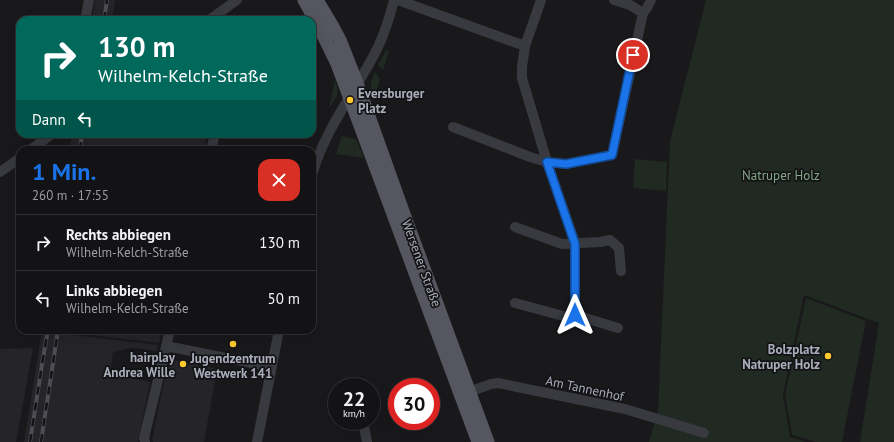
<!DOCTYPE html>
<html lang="de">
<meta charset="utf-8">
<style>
body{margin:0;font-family:"PT Sans",sans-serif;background:#1c1b1d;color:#f1f3f6;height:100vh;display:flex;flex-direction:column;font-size:15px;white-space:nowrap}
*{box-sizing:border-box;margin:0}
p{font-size:13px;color:#9d9ea0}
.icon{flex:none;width:22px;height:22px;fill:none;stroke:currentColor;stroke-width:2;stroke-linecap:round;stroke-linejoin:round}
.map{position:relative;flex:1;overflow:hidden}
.side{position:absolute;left:16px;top:146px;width:300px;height:188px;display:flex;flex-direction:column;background:#131214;border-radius:12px;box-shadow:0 4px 16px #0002,0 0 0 1px #323234}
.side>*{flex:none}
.top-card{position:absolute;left:16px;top:16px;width:300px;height:122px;border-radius:12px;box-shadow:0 4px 16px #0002,0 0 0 1px #323234;background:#00695c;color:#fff;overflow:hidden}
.speed{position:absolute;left:328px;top:378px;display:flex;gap:8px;font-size:20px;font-weight:700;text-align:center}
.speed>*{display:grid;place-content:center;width:52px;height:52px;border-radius:50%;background:#131214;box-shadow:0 4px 16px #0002,0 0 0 1px #323234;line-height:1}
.speed small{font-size:10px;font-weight:400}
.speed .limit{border:6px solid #d22;background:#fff;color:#111}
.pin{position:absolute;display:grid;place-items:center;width:34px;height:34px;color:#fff;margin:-17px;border:2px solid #fff;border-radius:50%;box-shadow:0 1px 4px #0007}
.me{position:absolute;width:44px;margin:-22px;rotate:0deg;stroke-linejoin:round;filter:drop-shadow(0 0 3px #0008)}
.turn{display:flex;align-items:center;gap:14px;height:84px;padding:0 16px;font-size:18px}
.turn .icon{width:52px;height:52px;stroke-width:2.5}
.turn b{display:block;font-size:28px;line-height:34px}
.then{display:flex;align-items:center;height:38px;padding:0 16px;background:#0003;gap:8px;font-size:15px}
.round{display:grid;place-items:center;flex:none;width:42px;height:42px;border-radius:12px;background:#1c1b1d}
.summary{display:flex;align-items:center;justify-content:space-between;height:68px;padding:0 16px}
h1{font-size:24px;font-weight:700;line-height:30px;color:#1a73e8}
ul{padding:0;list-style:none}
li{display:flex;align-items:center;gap:12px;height:56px;padding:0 16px;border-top:1px solid #323234}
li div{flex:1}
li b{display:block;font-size:15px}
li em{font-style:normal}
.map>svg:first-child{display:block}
.built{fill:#252428}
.green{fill:#202922}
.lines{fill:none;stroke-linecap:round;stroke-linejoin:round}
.minor{stroke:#393a40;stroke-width:10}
.major{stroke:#55565f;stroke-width:13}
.rail-casing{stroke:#4c4d55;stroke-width:4}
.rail{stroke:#141316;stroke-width:2.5;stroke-dasharray:8;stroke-linecap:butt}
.route-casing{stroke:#114b97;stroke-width:10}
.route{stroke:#1a73e8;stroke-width:7}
.poi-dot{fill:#fecb2e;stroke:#141316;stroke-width:1.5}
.labels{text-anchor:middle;stroke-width:3.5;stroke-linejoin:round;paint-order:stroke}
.poi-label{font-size:13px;font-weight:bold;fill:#aaaebb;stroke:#141316;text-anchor:end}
.park-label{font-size:13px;fill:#80a786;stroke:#141316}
.street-label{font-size:13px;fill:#aaaebb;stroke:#141316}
</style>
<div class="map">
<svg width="894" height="442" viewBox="0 0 894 442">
<rect width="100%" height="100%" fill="#19181b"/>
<path class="built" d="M 95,0 L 115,0 L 112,20 L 92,20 Z
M 74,134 L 207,134 L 204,150 L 71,150 L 70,143 Z
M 42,330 L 162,330 L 159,343 L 66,332 L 65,334 L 158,345 L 157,351 L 132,348 L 113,352 L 110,374 L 150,382 L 138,442 L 24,442 Z
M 33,348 L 16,442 L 0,442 L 0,349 Z
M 175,360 L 217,369 L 204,442 L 153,442 L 152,440 L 167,367 Z"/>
<path class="green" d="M 706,0 L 894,0 L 894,442 L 860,442 L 879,323 L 804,295 L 783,395 L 790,437 L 807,442 L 649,442 L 658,410 L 670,141 Z
M 386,50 L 389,51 L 383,70 L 378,65 Z
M 375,72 L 380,79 L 373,102 C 370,89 369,84 375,72 Z
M 335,80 C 341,94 336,97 329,109 Z
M 342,136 L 356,139 L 364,158 L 336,154 Z
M 635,159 L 667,162 L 666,191 L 633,188 Z
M 806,298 L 866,321 L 842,442 L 817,442 L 792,435 L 785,395 Z"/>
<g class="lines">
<path class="minor" d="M 398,0 L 525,46
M 541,0 L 525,46 L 522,67 L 522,78 L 547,162 L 575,243 L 575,315
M 614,0 L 630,5 L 643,13
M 85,20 L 89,0
M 209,20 L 237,0
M 453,127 L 530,157 L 547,162 L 566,164 L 612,155 L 643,13 L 647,8 L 651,0
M 30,150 L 52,134
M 211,150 L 215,134
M 0,172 L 20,158
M 312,175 C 325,128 357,90 378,47 C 385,32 390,16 394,0
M 515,227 L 562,244 L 600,242 L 610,240 L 619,248 L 621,271
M 515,303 L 567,317 L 575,315 L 618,328
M 166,346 L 271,367
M 463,394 L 491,384 L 498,383 L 625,409 L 704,433
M 363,421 L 367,442
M 145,442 L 144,438 L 170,330
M 257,442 L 279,330"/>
<path class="major" d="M 304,0 L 319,27 L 337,64 L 478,442
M 317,0 L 332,25 L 340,40 L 357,83 L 404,214 L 488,442"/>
<defs>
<path id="rail" d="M 104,20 L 107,0
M 80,150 L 82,134
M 30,442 L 43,358 L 48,330
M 41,442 L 58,330"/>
</defs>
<use href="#rail" class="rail-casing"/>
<use href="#rail" class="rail"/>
</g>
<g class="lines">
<defs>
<path id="route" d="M 575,315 L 575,244 L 547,162 L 566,164 L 612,155 L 633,55"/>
</defs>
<use href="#route" class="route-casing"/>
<use href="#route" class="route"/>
</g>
<g class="poi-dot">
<circle cx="350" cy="100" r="4"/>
<circle cx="233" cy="344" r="4"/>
<circle cx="828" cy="356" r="4"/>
<circle cx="183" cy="364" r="4"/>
</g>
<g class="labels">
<g class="poi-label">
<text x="358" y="98" text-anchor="start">Eversburger<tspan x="358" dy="15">Platz</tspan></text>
<text x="820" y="354">Bolzplatz<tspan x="820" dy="15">Natruper Holz</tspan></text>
<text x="175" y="362">hairplay<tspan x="175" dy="15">Andrea Wille</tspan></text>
<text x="233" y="363" text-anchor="middle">Jugendzentrum<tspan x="233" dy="15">Westwerk 141</tspan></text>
</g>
<g class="park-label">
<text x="781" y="180">Natruper Holz</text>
</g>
<g class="street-label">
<text transform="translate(422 263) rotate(70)" y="5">Wersener Straße</text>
<text transform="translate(585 388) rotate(12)" y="5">Am Tannenhof</text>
</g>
</g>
</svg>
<div class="speed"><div>22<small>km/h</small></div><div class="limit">30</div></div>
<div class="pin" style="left:633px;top:55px;background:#d93025"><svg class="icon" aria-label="arrive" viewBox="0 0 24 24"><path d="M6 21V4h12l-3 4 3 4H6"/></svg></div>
<svg class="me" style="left:575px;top:315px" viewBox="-20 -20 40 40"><path d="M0-17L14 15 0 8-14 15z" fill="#1a73e8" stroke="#fff" stroke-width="4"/></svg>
<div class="top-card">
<div class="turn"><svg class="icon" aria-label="right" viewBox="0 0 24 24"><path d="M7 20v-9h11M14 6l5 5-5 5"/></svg><div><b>130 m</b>Wilhelm-Kelch-Straße</div></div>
<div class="then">Dann<svg class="icon" aria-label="left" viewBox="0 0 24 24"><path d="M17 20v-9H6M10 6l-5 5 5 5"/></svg></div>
</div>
<section class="side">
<div class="summary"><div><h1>1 Min.</h1><p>260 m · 17:55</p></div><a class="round" style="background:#d93025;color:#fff"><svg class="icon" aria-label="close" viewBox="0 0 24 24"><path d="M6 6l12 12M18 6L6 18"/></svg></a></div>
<ul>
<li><svg class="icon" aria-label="right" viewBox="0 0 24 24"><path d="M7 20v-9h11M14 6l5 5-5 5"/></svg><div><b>Rechts abbiegen</b><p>Wilhelm-Kelch-Straße</p></div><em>130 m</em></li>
<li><svg class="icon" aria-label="left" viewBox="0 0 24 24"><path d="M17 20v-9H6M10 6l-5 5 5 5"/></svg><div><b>Links abbiegen</b><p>Wilhelm-Kelch-Straße</p></div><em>50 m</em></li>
</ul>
</section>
</div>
